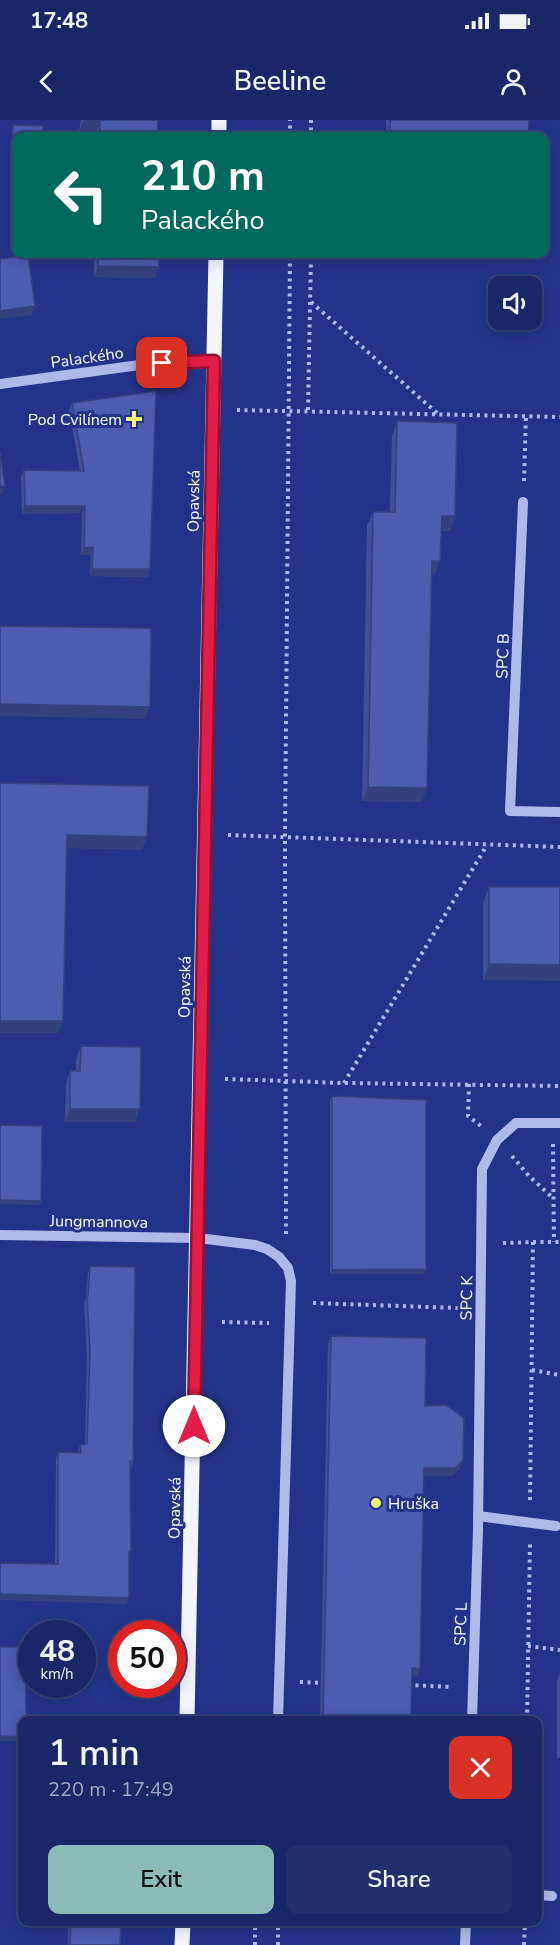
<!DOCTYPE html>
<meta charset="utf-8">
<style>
body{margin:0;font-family:"Nunito Sans",sans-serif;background:#232e6d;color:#f1f3f6;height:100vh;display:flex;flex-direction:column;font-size:22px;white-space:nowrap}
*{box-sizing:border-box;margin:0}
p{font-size:20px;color:#9fa5c0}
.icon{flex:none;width:33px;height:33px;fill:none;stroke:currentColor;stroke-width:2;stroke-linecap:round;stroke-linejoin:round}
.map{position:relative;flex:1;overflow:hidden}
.sheet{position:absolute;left:18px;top:1596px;width:524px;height:210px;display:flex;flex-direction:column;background:#1a2667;border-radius:12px;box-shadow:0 3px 15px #0003,0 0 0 2px #38437b}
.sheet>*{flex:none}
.banner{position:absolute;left:12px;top:12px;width:537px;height:126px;border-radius:12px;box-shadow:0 3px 15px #0003,0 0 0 2px #38437b;background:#00695c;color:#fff;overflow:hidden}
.fabs{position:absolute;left:488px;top:156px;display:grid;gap:12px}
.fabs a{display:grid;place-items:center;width:54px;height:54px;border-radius:12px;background:#1a2667;box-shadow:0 3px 15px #0003,0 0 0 2px #38437b;font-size:30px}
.speed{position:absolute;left:18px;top:1500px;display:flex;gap:12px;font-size:30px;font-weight:700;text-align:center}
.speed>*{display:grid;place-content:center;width:78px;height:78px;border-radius:50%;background:#1a2667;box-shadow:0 3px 15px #0003,0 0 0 2px #38437b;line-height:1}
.speed small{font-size:15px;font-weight:400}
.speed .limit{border:9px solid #d22;background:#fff;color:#111}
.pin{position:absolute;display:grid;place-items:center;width:51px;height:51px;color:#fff;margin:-26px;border-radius:12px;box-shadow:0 3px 9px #0006}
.me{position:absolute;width:66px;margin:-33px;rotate:0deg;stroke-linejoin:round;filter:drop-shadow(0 0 4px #0008)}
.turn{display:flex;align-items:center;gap:21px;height:126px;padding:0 30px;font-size:27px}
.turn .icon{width:78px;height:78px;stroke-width:2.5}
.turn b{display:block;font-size:42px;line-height:51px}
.round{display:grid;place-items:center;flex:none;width:63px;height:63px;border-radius:12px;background:#232e6d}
.overview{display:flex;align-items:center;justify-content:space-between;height:102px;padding:0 30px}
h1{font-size:36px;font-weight:600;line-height:45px}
.primary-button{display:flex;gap:12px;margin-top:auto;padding:12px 30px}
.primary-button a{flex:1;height:69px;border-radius:12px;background:#8bbbb9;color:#111;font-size:24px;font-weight:600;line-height:69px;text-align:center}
.primary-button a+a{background:#232e6d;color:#f1f3f6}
.status{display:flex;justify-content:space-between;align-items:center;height:42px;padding:0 30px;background:#1a2667;direction:ltr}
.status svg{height:16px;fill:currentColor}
header{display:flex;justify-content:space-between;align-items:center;height:78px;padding:0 30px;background:#1a2667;font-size:27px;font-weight:600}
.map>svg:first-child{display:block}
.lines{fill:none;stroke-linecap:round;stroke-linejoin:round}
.path{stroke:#aeb9ea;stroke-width:4;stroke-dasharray:3 4.5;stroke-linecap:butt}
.minor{stroke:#aeb9ea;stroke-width:10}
.major{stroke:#f2f4fe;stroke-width:15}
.wall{fill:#404f98}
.shaded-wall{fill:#34407c}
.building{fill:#4b5cb1;stroke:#34407c;stroke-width:1.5}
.route-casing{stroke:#92132f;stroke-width:15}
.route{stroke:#e11d48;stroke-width:10}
.poi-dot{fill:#f5f371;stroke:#233389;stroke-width:2}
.labels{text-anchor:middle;stroke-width:6;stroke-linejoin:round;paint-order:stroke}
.street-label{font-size:16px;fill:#fff;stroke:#233389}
.poi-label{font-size:16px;fill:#fff;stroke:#233389;text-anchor:end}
</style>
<div class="status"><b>17:48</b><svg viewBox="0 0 49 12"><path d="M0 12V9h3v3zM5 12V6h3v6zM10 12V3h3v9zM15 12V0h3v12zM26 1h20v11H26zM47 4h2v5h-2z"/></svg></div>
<header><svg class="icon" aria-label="back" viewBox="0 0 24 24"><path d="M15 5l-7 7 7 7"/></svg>Beeline<svg class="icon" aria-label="person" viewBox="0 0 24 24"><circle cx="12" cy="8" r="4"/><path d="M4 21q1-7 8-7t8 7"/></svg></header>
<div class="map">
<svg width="560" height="1825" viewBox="0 0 560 1825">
<rect width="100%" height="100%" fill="#233389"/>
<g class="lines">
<path class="path" d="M 311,0 L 311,16
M 290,16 L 290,0
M 311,182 L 437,293
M 237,290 L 560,297
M 308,290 L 311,134
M 524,361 L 526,295
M 228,715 L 560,727
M 225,959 L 344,963 L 560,966
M 344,963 L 487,725
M 469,964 L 468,996 L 481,1006
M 553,1024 L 554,1122
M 512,1036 L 529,1056 L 553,1078
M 286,1114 L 285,718 L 290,134
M 533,1122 L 560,1122
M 503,1123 L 533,1122 L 530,1381
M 313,1183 L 458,1188
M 222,1202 L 269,1203
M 532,1250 L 560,1255
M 528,1526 L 560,1530
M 300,1562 L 326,1563
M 408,1565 L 452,1567
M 527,1600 L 530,1424
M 255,1825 L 255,1802
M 278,1825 L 278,1802
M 524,1825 L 525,1802"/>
<path class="minor" d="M 0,264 L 147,244 L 214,241
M 523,382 L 510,691 L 560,692
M 0,1115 L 198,1118 L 255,1125 L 267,1129 L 279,1137 L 288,1148 L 291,1161 L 278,1600
M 478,1396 L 556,1406
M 472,1600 L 478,1409 L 482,1049 L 497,1020 L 516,1003 L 560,1003
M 537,1775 L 552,1776
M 465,1825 L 466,1802"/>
<path class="major" d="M 219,16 L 219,0
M 187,1600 L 216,134
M 182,1825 L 183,1802"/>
</g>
<path class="wall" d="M 81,0 L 158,0 L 157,16 L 96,16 L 96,13 L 79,11 Z
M 386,0 L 529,0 L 528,16 L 386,16 Z
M 13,5 L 16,64 L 12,64 L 12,10 Z
M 90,134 L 159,134 L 155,158 L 94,157 L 94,136 L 90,136 Z
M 72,283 L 150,449 L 148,457 L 90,456 L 91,435 L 81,435 L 82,393 L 22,394 L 21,357 L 24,350 L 80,350 L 69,291 Z
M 397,301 L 455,396 L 450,411 L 441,411 L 435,455 L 432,455 L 422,682 L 362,681 L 367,406 L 373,392 L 390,392 L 392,316 Z
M 489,767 L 560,767 L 483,860 L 483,783 Z
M 81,926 L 135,1002 L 65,1002 L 66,964 L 70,951 L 76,951 L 76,939 Z
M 332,976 L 426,1149 L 424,1154 L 330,1154 L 330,980 Z
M 90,1146 L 133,1342 L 131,1348 L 129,1436 L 126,1484 L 55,1444 L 56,1339 L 58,1332 L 78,1333 L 80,1325 L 85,1324 L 87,1238 L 84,1183 L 86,1178 L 88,1152 Z
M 331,1216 L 463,1340 L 460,1348 L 452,1356 L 424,1356 L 418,1556 L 411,1556 L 411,1600 L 320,1600 L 328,1224 Z
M 560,1553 L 560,1638 L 557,1638 L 557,1561 Z
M 68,1802 L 121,1802 L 120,1825 L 68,1825 Z"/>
<path class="shaded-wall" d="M 83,1 L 100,2 L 96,13 L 79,11 Z
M 13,59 L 16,59 L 16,64 L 12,64 Z
M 98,146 L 159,147 L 155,158 L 94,157 Z
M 35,186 L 32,195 L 0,199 L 0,191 Z
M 5,366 L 2,375 L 0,375 L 0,367 Z
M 25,386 L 85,386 L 82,393 L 22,394 Z
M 442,396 L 455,396 L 450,411 L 437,410 Z
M 93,427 L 91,435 L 81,435 L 84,428 Z
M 432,441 L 440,441 L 435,455 L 427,455 Z
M 92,449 L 150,449 L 148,457 L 90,456 Z
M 0,584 L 150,587 L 145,599 L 0,596 Z
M 368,667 L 427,668 L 422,682 L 362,681 Z
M 67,715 L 147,717 L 142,730 L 63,728 Z
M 489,844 L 560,845 L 560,861 L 483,860 Z
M 0,901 L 63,901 L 58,913 L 0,913 Z
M 70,989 L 140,989 L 135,1002 L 65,1002 Z
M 0,1080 L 41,1081 L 39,1085 L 0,1084 Z
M 426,1149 L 424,1154 L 330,1154 L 332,1150 Z
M 463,1340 L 460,1348 L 452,1356 L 421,1356 L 424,1348 Z
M 0,1474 L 129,1478 L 126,1484 L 0,1480 Z
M 412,1548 L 420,1549 L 418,1556 L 409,1556 Z
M 0,1616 L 22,1617 L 22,1621 L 0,1621 Z"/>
<path class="building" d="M 83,0 L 158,0 L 157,16 L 100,16 L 100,2 Z
M 390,0 L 529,0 L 528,16 L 390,16 Z
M 13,5 L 43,6 L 43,16 L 16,16 L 16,59 L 13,59 Z
M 98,134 L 159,134 L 159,147 L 98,146 Z
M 28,135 L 35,186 L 0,191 L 0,139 Z
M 156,271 L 150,449 L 92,449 L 93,427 L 84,428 L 85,386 L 25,386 L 24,350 L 84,351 L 72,283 Z
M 397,301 L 457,303 L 455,396 L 442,396 L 440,441 L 432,441 L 427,668 L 368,667 L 373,392 L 395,392 Z
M 0,331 L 5,366 L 0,367 Z
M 0,506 L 151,508 L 150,587 L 0,584 Z
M 0,663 L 149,666 L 147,717 L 67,715 L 63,901 L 0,901 Z
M 489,767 L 560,767 L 560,845 L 489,844 Z
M 81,926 L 141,927 L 140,989 L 70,989 L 70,951 L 80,951 Z
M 332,976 L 426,980 L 426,1149 L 332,1150 Z
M 0,1005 L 42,1006 L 41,1081 L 0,1080 Z
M 90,1146 L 135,1147 L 133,1342 L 130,1341 L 131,1432 L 129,1432 L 129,1478 L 0,1474 L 0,1443 L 58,1444 L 58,1332 L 81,1333 L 80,1325 L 87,1324 L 90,1232 L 87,1176 L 88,1176 Z
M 331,1216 L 426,1218 L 425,1286 L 446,1285 L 464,1298 L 463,1340 L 455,1348 L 424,1348 L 420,1549 L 412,1548 L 411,1600 L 323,1600 Z
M 0,1527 L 26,1527 L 26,1600 L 22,1600 L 22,1617 L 0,1616 Z
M 71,1802 L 121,1802 L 120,1825 L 70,1825 Z"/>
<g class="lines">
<defs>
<path id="route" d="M 162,243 L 214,241 L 194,1306"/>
</defs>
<use href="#route" class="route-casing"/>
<use href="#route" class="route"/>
</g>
<g class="poi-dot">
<path d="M131 290h6v6h6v6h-6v6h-6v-6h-6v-6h6z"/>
<circle cx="376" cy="1383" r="6"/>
</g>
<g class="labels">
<g class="street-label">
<text transform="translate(87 237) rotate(-8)" y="6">Palackého</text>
<text transform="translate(193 381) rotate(-89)" y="6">Opavská</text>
<text transform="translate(502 536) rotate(-88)" y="6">SPC B</text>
<text transform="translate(184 867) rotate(-89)" y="6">Opavská</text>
<text transform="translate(99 1101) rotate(1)" y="6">Jungmannova</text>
<text transform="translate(466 1178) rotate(-89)" y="6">SPC K</text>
<text transform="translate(174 1388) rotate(-89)" y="6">Opavská</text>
<text transform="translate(460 1504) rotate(-88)" y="6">SPC L</text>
</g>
<g class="poi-label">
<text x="122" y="305">Pod Cvilínem</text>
<text x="388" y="1389" text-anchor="start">Hruška</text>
</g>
</g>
</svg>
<div class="fabs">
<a><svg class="icon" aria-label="sound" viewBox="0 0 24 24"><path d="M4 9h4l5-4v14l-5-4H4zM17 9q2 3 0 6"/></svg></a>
</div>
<div class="speed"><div>48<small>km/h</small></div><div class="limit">50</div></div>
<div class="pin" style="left:162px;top:243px;background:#d93025"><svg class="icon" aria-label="arrive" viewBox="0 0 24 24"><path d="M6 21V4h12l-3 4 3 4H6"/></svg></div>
<svg class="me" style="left:194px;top:1306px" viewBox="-20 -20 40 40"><circle r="19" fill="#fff"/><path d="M0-13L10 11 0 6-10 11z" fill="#e11d48"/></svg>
<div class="banner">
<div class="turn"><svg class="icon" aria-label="left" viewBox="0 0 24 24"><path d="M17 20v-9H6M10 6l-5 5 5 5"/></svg><div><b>210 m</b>Palackého</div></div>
</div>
<section class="sheet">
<div class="overview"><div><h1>1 min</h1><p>220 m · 17:49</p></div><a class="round" style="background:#d93025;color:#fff"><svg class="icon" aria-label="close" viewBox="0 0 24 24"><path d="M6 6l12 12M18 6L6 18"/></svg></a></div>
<div class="primary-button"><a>Exit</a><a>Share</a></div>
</section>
</div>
